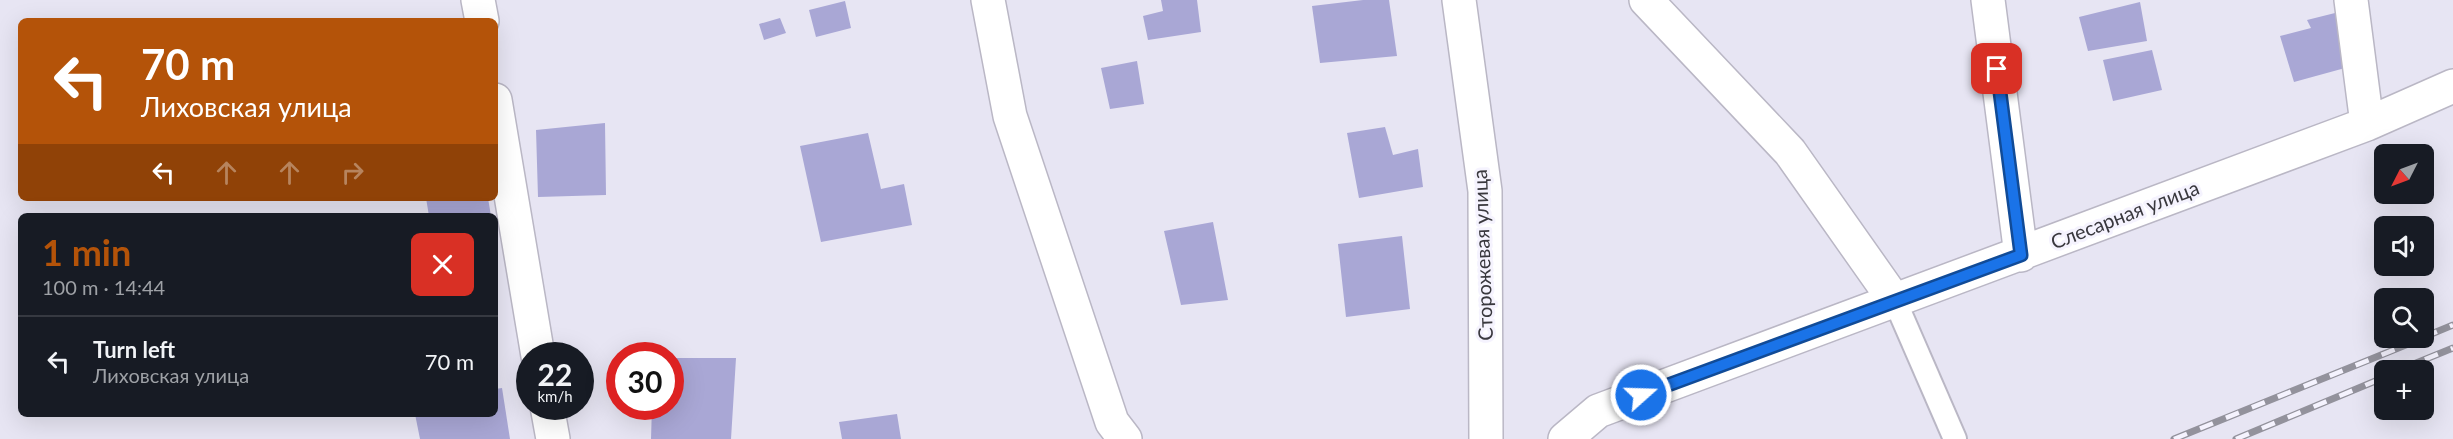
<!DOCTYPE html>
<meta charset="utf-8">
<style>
body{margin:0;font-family:Lato,sans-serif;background:#242831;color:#f1f3f6;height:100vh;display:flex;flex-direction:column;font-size:22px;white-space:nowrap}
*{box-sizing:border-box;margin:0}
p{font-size:20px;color:#9ea1a6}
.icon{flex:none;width:33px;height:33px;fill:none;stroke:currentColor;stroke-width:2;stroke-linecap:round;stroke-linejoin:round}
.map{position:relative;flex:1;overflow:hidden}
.drawer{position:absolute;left:18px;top:213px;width:480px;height:204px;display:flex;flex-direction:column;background:#171b24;border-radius:9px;box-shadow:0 6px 24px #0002}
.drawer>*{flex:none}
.guide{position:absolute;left:18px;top:18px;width:480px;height:183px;border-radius:9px;box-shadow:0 6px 24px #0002;background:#b45309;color:#fff;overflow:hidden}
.needle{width:39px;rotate:228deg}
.controls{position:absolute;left:2374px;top:144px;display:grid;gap:12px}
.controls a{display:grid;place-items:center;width:60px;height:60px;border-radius:9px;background:#171b24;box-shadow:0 6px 24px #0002;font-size:30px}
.speed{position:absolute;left:516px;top:342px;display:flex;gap:12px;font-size:30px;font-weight:700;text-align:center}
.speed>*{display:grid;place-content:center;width:78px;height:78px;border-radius:50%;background:#171b24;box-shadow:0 6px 24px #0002;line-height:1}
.speed small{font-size:15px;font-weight:400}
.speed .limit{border:9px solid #d22;background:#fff;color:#111}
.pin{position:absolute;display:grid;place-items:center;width:51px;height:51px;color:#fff;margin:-26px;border-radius:12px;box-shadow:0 3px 9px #0006}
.me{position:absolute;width:66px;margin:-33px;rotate:70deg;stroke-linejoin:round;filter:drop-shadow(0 0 4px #0008)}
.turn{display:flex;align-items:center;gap:21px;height:126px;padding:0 24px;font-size:27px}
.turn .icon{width:78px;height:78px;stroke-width:2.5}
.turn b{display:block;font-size:42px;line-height:51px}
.lanes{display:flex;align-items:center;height:57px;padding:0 24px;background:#0003;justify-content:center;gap:30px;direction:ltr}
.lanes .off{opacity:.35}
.round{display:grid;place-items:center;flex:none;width:63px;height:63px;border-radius:9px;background:#242831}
.headline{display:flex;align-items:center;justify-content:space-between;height:102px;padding:0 24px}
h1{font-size:36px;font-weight:700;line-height:45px;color:#b45309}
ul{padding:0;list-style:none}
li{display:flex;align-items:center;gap:18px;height:90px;padding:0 24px;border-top:2px solid #363941}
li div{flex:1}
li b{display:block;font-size:22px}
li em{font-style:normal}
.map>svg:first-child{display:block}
.building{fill:#a9a7d5}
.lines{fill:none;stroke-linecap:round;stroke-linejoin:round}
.lane-casing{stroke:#bab7c5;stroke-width:26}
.street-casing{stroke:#bab7c5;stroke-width:36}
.lane{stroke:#fff;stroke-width:22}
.street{stroke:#fff;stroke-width:33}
.rail-casing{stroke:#93929c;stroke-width:7}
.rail{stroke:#f5f3fe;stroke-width:4.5;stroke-dasharray:14;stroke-linecap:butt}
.route-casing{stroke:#114b97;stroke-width:15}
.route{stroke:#1a73e8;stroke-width:10}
.labels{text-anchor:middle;stroke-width:6;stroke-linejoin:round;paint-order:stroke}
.street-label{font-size:20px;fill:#39383e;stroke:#f5f3fe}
</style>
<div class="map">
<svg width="2453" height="439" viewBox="0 0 2453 439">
<rect width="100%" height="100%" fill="#e7e5f3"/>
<path class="building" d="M 1161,0 L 1197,0 L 1201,32 L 1148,40 L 1143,16 L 1163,11 Z
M 1363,0 L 1389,0 L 1397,56 L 1320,63 L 1312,6 Z
M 845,1 L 851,28 L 816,37 L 809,10 Z
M 2140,2 L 2147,41 L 2088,51 L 2079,17 Z
M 2335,13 L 2345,68 L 2294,82 L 2280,36 L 2311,28 L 2307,20 Z
M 780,18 L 786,33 L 764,40 L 759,24 Z
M 2152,50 L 2162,90 L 2113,101 L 2103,60 Z
M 1137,61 L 1144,104 L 1110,109 L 1101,68 Z
M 605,123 L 606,195 L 538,197 L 536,130 Z
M 1385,127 L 1393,155 L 1418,149 L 1423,187 L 1359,198 L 1347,133 Z
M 868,133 L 881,189 L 904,184 L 912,225 L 821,242 L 800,146 Z
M 426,198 L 488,198 L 491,216 L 429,216 Z
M 1213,222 L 1228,300 L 1181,305 L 1164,231 Z
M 1402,236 L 1410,309 L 1346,317 L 1338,244 Z
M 670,358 L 736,358 L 731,439 L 651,439 L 652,406 L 670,406 Z
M 502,388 L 510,439 L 420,439 L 415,414 L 495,414 L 495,389 Z
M 897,414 L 901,439 L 842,439 L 839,422 Z"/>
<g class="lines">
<defs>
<path id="lane" d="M 1895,301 L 1955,439"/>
<path id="street" d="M 478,0 L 482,21
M 988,0 L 1010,116 L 1112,422 L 1125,439
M 1459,0 L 1485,191 L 1486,439
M 1646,0 L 1790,152 L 1895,301
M 1988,0 L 2021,255
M 2351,0 L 2367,124
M 495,100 L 538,356
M 547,406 L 553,439
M 1565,439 L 1598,411 L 2367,124 L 2453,86"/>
</defs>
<use href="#lane" class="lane-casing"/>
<use href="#street" class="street-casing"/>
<use href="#lane" class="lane"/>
<use href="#street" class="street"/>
<defs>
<path id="rail" d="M 2424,337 L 2453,325
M 2399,370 L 2453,348
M 2174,439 L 2423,338
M 2236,439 L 2385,377"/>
</defs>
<use href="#rail" class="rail-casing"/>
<use href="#rail" class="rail"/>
</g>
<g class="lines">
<defs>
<path id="route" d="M 1641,395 L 2021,255 L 1997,69"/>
</defs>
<use href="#route" class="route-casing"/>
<use href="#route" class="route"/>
</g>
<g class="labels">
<g class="street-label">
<text transform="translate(2125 215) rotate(-21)" y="7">Слесарная улица</text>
<text transform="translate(1483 255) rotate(-92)" y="7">Сторожевая улица</text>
</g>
</g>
</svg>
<div class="controls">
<a><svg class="needle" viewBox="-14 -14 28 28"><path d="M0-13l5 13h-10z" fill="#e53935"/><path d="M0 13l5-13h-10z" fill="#9ea1a6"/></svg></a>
<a><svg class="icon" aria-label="sound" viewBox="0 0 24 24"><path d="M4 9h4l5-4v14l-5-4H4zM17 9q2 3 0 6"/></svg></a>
<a><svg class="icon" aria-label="search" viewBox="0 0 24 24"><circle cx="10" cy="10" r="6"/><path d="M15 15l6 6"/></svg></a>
<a>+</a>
</div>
<div class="speed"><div>22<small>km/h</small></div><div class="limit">30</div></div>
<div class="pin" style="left:1997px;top:69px;background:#d93025"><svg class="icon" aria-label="arrive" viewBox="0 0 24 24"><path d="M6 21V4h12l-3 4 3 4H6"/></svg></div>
<svg class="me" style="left:1641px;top:395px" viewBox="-20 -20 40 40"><circle r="17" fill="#1a73e8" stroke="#fff" stroke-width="3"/><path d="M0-11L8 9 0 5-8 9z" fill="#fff"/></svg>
<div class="guide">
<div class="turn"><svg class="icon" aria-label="left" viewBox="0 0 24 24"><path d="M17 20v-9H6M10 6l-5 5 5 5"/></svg><div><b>70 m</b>Лиховская улица</div></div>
<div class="lanes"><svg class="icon" aria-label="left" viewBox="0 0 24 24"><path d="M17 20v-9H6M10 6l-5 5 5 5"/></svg><svg class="icon off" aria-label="ahead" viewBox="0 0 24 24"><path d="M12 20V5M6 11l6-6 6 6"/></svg><svg class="icon off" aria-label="ahead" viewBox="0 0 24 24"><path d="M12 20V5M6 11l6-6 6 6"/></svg><svg class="icon off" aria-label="right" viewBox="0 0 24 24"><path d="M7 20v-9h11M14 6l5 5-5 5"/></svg></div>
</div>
<section class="drawer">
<div class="headline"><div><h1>1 min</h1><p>100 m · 14:44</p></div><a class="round" style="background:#d93025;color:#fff"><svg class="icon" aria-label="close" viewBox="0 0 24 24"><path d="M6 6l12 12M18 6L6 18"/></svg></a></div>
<ul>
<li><svg class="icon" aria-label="left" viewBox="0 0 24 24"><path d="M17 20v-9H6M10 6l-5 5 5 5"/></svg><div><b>Turn left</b><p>Лиховская улица</p></div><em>70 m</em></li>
</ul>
</section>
</div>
